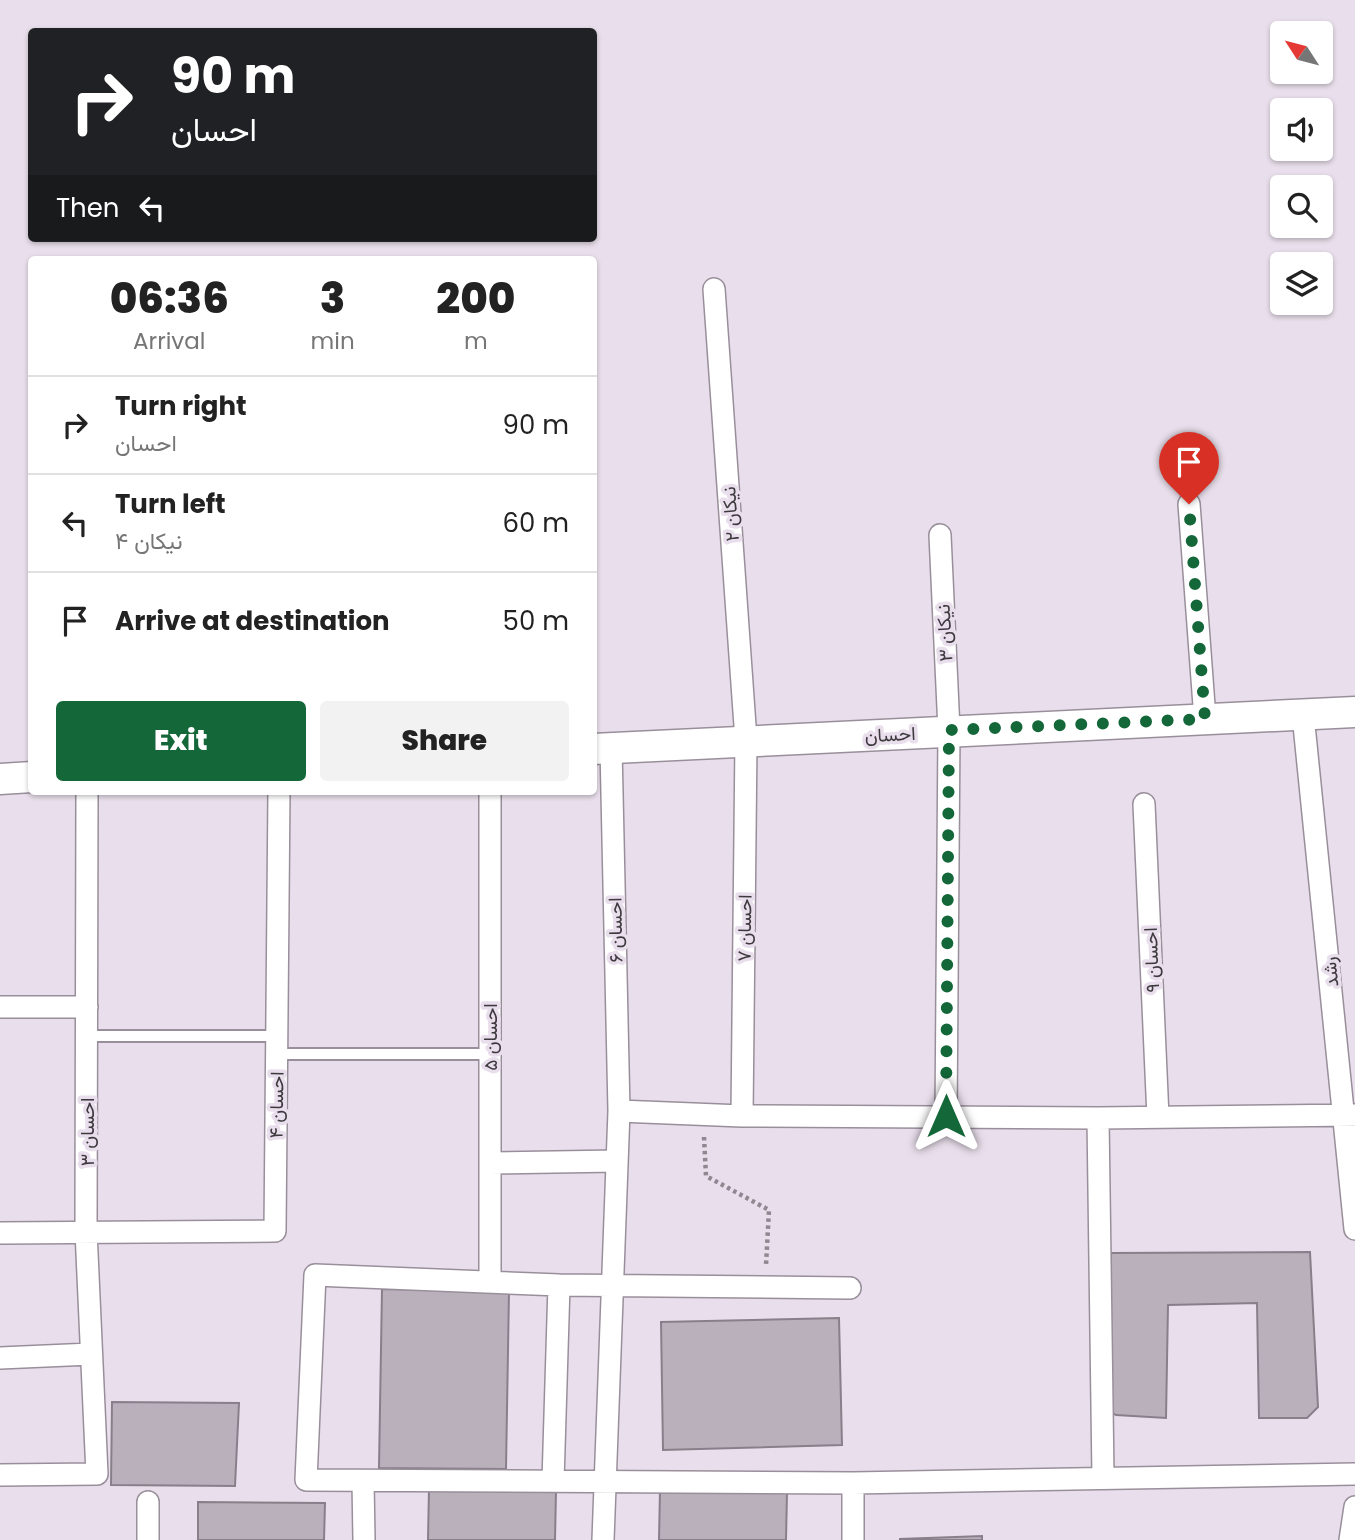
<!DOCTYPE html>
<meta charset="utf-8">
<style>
body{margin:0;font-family:Poppins,Vazirmatn,sans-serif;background:#f2f2f2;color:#222;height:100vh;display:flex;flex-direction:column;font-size:26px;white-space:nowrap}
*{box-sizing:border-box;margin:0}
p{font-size:23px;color:#767676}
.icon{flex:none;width:38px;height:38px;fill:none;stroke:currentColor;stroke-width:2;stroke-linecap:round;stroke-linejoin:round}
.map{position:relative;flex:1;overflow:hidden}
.panel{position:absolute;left:28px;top:256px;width:569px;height:539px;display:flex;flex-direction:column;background:#fff;border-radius:7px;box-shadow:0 2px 5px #0004}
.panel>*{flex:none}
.banner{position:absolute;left:28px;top:28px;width:569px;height:214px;border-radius:7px;box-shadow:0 2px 5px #0004;background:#202124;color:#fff;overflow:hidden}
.needle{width:46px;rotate:306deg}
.tools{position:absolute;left:1270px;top:21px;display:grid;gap:14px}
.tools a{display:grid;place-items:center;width:63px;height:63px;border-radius:7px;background:#fff;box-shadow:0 2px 5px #0004;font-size:35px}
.pin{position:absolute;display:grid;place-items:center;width:60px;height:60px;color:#fff;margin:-72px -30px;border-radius:50% 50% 50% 0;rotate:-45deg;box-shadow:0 0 7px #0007}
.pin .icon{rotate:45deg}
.me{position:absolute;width:77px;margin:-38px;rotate:0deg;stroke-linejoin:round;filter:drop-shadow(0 0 5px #0008)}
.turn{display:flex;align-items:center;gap:24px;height:147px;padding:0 28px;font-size:32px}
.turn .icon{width:91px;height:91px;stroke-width:2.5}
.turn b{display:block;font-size:49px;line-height:60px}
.then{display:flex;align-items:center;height:66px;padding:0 28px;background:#0003;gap:14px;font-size:26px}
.eta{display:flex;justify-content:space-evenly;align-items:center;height:119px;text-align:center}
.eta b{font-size:42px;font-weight:800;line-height:49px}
.cta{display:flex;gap:14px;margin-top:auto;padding:14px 28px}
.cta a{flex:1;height:80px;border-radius:7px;background:#136738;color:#fff;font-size:28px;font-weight:800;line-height:80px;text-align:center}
.cta a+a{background:#f2f2f2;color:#222}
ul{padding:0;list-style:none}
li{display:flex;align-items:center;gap:21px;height:98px;padding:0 28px;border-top:2px solid #e0e0e0}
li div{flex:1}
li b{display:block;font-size:26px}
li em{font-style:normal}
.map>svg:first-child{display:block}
.building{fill:#bab0bc;stroke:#887f8a;stroke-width:2}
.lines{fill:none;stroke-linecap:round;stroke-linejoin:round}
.lane-casing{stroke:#998f9b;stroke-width:14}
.street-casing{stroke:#998f9b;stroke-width:24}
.secondary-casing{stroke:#998f9b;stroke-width:33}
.path{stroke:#8f8891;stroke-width:4.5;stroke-dasharray:3.5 3.5;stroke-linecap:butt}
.lane{stroke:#fff;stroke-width:10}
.street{stroke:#fff;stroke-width:21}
.secondary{stroke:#fff;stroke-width:30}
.route{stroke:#136738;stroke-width:12;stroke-dasharray:0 21.6}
.labels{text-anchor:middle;stroke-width:7;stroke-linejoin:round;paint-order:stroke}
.street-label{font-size:19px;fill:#3d393e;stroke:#e9dfec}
</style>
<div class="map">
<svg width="1355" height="1540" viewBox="0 0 1355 1540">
<rect width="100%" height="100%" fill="#e9dfec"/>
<path class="building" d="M 1310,1252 L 1318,1407 L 1307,1418 L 1259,1418 L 1257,1303 L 1168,1305 L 1166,1418 L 1116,1415 L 1109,1411 L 1111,1253 Z
M 382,1289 L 509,1291 L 506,1469 L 379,1468 Z
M 839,1318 L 842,1445 L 663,1450 L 661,1322 Z
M 112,1402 L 239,1403 L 235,1486 L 111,1485 Z
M 429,1488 L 556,1490 L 555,1540 L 428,1540 Z
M 660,1490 L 787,1492 L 786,1540 L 659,1540 Z
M 198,1502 L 325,1503 L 324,1540 L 198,1540 Z
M 982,1536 L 982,1540 L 900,1540 L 900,1539 Z"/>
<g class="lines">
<defs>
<path id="lane" d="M 87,1036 L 277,1036
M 277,1054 L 490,1054"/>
<path id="street" d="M 714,289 L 746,740 L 742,1116
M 1189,504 L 1205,719
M 940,535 L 949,730 L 946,1117
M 1303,715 L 1355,1229
M 490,791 L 490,1282
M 1144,804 L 1158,1117
M 0,1007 L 87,1007
M 619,1111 L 742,1116 L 1098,1118 L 1355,1115
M 1098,1118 L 1103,1477
M 490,1163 L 617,1161
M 0,1233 L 275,1231 L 279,791
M 850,1288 L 559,1285 L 315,1275 L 306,1480 L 853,1483 L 1355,1474
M 0,1358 L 91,1354
M 0,1475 L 97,1474 L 86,1231 L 87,791
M 363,1481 L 364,1540
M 553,1481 L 559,1285
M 148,1502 L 148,1540
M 603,1540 L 619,1111 L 611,748
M 853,1540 L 853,1483
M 1350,1540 L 1355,1507"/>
<path id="secondary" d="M 593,749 L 1355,712
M 0,779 L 32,777"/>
</defs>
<use href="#lane" class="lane-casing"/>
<use href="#street" class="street-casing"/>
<use href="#secondary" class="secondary-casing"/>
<path class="path" d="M 704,1137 L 706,1176 L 769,1210 L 766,1265"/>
<use href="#lane" class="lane"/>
<use href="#street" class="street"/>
<use href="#secondary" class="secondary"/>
</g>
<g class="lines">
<path class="route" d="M 946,1116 L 949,730 L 1205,719 L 1189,504"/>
</g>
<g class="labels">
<g class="street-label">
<text transform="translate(730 514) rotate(-94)" y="7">نیکان ۲</text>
<text transform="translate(944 633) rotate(-93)" y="7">نیکان ۳</text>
<text transform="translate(890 734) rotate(-3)" y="7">احسان</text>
<text transform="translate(744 928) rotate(-89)" y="7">احسان ۷</text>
<text transform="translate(615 930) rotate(-91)" y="7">احسان ۶</text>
<text transform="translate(1151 960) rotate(-92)" y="7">احسان ۹</text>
<text transform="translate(1330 972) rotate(-96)" y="7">رشد</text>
<text transform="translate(490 1037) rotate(-90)" y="7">احسان ۵</text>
<text transform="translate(276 1105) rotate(-89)" y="7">احسان ۴</text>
<text transform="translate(87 1132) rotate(-90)" y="7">احسان ۳</text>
</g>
</g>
</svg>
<div class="tools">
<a><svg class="needle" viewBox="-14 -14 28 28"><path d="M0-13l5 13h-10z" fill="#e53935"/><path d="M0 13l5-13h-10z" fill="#767676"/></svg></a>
<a><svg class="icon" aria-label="sound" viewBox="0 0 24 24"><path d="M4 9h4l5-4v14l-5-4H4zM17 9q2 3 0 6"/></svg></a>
<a><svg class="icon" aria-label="search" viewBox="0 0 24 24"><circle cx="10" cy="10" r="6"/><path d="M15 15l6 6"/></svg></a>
<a><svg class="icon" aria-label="layers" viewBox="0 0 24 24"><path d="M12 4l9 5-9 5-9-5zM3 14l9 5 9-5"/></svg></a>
</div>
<div class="pin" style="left:1189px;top:504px;background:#d93025"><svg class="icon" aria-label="arrive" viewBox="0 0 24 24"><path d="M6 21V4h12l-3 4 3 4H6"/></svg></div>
<svg class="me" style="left:946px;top:1116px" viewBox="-20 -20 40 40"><path d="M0-17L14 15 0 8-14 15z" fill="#136738" stroke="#fff" stroke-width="4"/></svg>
<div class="banner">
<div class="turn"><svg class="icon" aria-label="right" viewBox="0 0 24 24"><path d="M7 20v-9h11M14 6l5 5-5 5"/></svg><div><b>90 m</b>احسان</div></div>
<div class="then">Then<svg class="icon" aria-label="left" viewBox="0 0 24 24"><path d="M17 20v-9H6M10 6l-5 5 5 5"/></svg></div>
</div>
<section class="panel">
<div class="eta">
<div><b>06:36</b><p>Arrival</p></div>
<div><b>3</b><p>min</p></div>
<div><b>200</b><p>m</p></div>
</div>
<ul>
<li><svg class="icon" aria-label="right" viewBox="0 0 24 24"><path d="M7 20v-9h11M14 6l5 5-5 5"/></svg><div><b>Turn right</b><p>احسان</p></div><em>90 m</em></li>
<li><svg class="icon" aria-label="left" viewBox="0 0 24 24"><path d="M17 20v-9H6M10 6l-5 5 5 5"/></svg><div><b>Turn left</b><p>نیکان ۴</p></div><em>60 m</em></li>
<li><svg class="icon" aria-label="arrive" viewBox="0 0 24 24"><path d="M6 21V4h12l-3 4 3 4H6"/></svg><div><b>Arrive at destination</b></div><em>50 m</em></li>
</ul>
<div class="cta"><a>Exit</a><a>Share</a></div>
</section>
</div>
